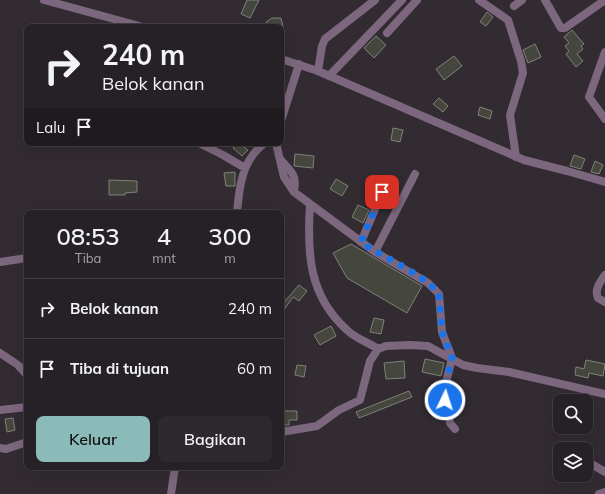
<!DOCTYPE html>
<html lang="id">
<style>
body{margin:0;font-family:Mulish,sans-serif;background:#2e292e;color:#f1f3f6;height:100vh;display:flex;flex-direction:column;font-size:15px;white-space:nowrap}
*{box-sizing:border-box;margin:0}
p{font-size:13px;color:#a4a3a7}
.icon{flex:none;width:22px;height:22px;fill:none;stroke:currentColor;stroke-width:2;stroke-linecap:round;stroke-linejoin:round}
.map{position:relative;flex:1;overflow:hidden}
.side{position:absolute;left:24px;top:210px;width:260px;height:260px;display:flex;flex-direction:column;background:#262126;border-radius:8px;box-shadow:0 4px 16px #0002,0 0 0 1px #423e43}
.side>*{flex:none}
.top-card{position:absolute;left:24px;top:24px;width:260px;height:122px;border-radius:8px;box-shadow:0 4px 16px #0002,0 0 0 1px #423e43;background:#262126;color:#f1f3f6;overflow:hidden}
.tools{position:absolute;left:553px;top:394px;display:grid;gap:8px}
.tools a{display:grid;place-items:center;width:40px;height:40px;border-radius:8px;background:#262126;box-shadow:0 4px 16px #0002,0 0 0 1px #423e43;font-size:20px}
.pin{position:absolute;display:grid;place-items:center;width:34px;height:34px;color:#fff;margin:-17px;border-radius:8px;box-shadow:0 2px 6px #0006}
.me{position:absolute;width:44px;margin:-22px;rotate:4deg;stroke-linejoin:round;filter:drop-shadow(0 0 3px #0008)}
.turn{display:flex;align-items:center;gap:14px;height:84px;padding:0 12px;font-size:18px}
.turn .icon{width:52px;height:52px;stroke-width:2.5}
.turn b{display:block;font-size:28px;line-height:34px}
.then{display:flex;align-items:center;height:38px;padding:0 12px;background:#0003;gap:8px;font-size:15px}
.eta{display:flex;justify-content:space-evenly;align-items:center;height:68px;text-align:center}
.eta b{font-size:24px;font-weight:600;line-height:28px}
.action{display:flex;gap:8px;margin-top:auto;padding:8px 12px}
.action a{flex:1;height:46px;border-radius:8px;background:#8bbbb9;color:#111;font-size:16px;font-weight:600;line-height:46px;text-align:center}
.action a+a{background:#2e292e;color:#f1f3f6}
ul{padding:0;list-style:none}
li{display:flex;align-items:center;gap:12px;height:60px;padding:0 12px;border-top:1px solid #423e43}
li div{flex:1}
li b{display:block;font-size:15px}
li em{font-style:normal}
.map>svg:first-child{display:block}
.building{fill:#45473e;stroke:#7f8278}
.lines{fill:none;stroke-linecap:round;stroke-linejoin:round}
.minor{stroke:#7d677e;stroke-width:8}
.route{stroke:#1a73e8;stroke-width:7;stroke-dasharray:0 12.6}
</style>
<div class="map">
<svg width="605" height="494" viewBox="0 0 605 494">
<rect width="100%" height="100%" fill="#322c32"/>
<path class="building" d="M 247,0 L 259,0 L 250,18 L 241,14 Z
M 487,12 L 493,17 L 486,26 L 480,22 Z
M 272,18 L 281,18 L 283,27 L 267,27 L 266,22 Z
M 572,30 L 584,44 L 581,46 L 583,49 L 577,54 L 583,61 L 576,67 L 566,54 L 569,51 L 565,46 L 569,43 L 564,37 Z
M 376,36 L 386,45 L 374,58 L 364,48 Z
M 535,44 L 541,57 L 528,63 L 523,50 Z
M 454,56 L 462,66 L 444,80 L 436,69 Z
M 439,98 L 448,106 L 443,112 L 433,104 Z
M 480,107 L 492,111 L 490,119 L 478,115 Z
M 393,128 L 403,130 L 400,142 L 391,140 Z
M 238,143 L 248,150 L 242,156 L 233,148 Z
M 295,154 L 314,156 L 313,168 L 294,166 Z
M 574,155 L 585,159 L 581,169 L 570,166 Z
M 595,161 L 603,165 L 599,174 L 591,172 Z
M 235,172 L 235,186 L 226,186 L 224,173 Z
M 336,179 L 348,186 L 342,196 L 330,189 Z
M 109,180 L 137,181 L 137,192 L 125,193 L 125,195 L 109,195 Z
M 358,205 L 369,210 L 363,223 L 352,217 Z
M 351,244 L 422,286 L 407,313 L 347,278 L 333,253 Z
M 299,285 L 307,291 L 299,301 L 293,297 L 281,314 L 281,298 L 285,301 Z
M 374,318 L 384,320 L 381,334 L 370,332 Z
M 331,326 L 336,336 L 320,345 L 314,335 Z
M 425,359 L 444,363 L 441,376 L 422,372 Z
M 586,360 L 605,364 L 603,376 L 589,373 L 588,378 L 575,375 L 576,367 L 584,369 Z
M 404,361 L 405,378 L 386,379 L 384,363 Z
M 297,365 L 306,366 L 304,377 L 295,375 Z
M 409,391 L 412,397 L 359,418 L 356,412 Z
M 282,411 L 297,411 L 297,420 L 289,420 L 289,425 L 282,425 Z
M 13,418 L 15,430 L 7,432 L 5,419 Z"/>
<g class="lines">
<path class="minor" d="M 44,0 L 143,27
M 479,0 L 508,20 L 521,61 L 523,73 L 510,115 L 516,157
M 545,0 L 561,28 L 565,28 L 605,0
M 514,6 L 522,0
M 387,33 L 417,0
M 605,52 L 589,97 L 605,119
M 281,59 L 318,71 L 524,160 L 567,171 L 605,182
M 318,71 L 322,46 L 325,39 L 375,0
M 329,76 L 402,0
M 281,121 L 299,64
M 199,143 L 223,155 L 245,168
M 276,143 L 284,177 L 294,192 L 375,252 L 428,283 L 439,294 L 442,332 L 452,358 L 444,391 L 445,400 L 447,403 L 450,423 L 455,429
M 281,160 C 292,173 297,174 294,192
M 310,204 C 307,252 308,295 347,330 C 356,339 368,342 378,349
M 237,213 C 239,188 242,159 265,143
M 361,242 L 387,181
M 375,252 L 415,174
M 0,262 L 27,258
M 605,275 C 600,282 594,290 598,298 L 605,302
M 0,353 L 18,365 L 27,375
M 0,410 L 27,407
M 281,432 L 317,426 L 339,410 L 360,400 L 370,361 L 378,349 L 386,346 L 410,345 L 428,346 L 463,365 L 477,368 L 509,372 L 605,394
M 0,448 L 6,449 L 27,442
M 588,462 L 605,472
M 171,494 L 175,467
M 599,494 L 605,492"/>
</g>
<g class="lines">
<path class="route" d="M 382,192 L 361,242 C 383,258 423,273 439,294 L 442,332 L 452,358 L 444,391 L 445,400"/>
</g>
</svg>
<div class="tools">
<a><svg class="icon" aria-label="search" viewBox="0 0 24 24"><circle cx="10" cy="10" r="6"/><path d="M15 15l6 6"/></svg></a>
<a><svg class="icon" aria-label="layers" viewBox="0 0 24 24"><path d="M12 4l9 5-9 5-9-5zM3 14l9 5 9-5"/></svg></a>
</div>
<div class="pin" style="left:382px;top:192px;background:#d93025"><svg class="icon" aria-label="arrive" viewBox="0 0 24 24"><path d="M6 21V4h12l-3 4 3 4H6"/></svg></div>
<svg class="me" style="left:445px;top:400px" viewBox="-20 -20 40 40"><circle r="17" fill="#1a73e8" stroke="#fff" stroke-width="3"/><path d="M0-11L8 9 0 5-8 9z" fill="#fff"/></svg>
<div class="top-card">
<div class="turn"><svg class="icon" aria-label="right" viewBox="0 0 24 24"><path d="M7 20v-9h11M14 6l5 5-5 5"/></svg><div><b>240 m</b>Belok kanan</div></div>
<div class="then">Lalu<svg class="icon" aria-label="arrive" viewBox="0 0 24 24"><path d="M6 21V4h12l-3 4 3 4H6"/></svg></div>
</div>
<section class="side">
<div class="eta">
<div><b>08:53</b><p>Tiba</p></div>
<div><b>4</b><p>mnt</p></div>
<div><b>300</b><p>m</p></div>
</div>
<ul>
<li><svg class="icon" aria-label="right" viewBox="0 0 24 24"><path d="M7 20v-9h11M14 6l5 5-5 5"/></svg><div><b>Belok kanan</b></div><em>240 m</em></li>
<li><svg class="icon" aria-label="arrive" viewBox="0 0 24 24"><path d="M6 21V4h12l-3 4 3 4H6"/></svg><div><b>Tiba di tujuan</b></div><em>60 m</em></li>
</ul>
<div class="action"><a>Keluar</a><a>Bagikan</a></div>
</section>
</div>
